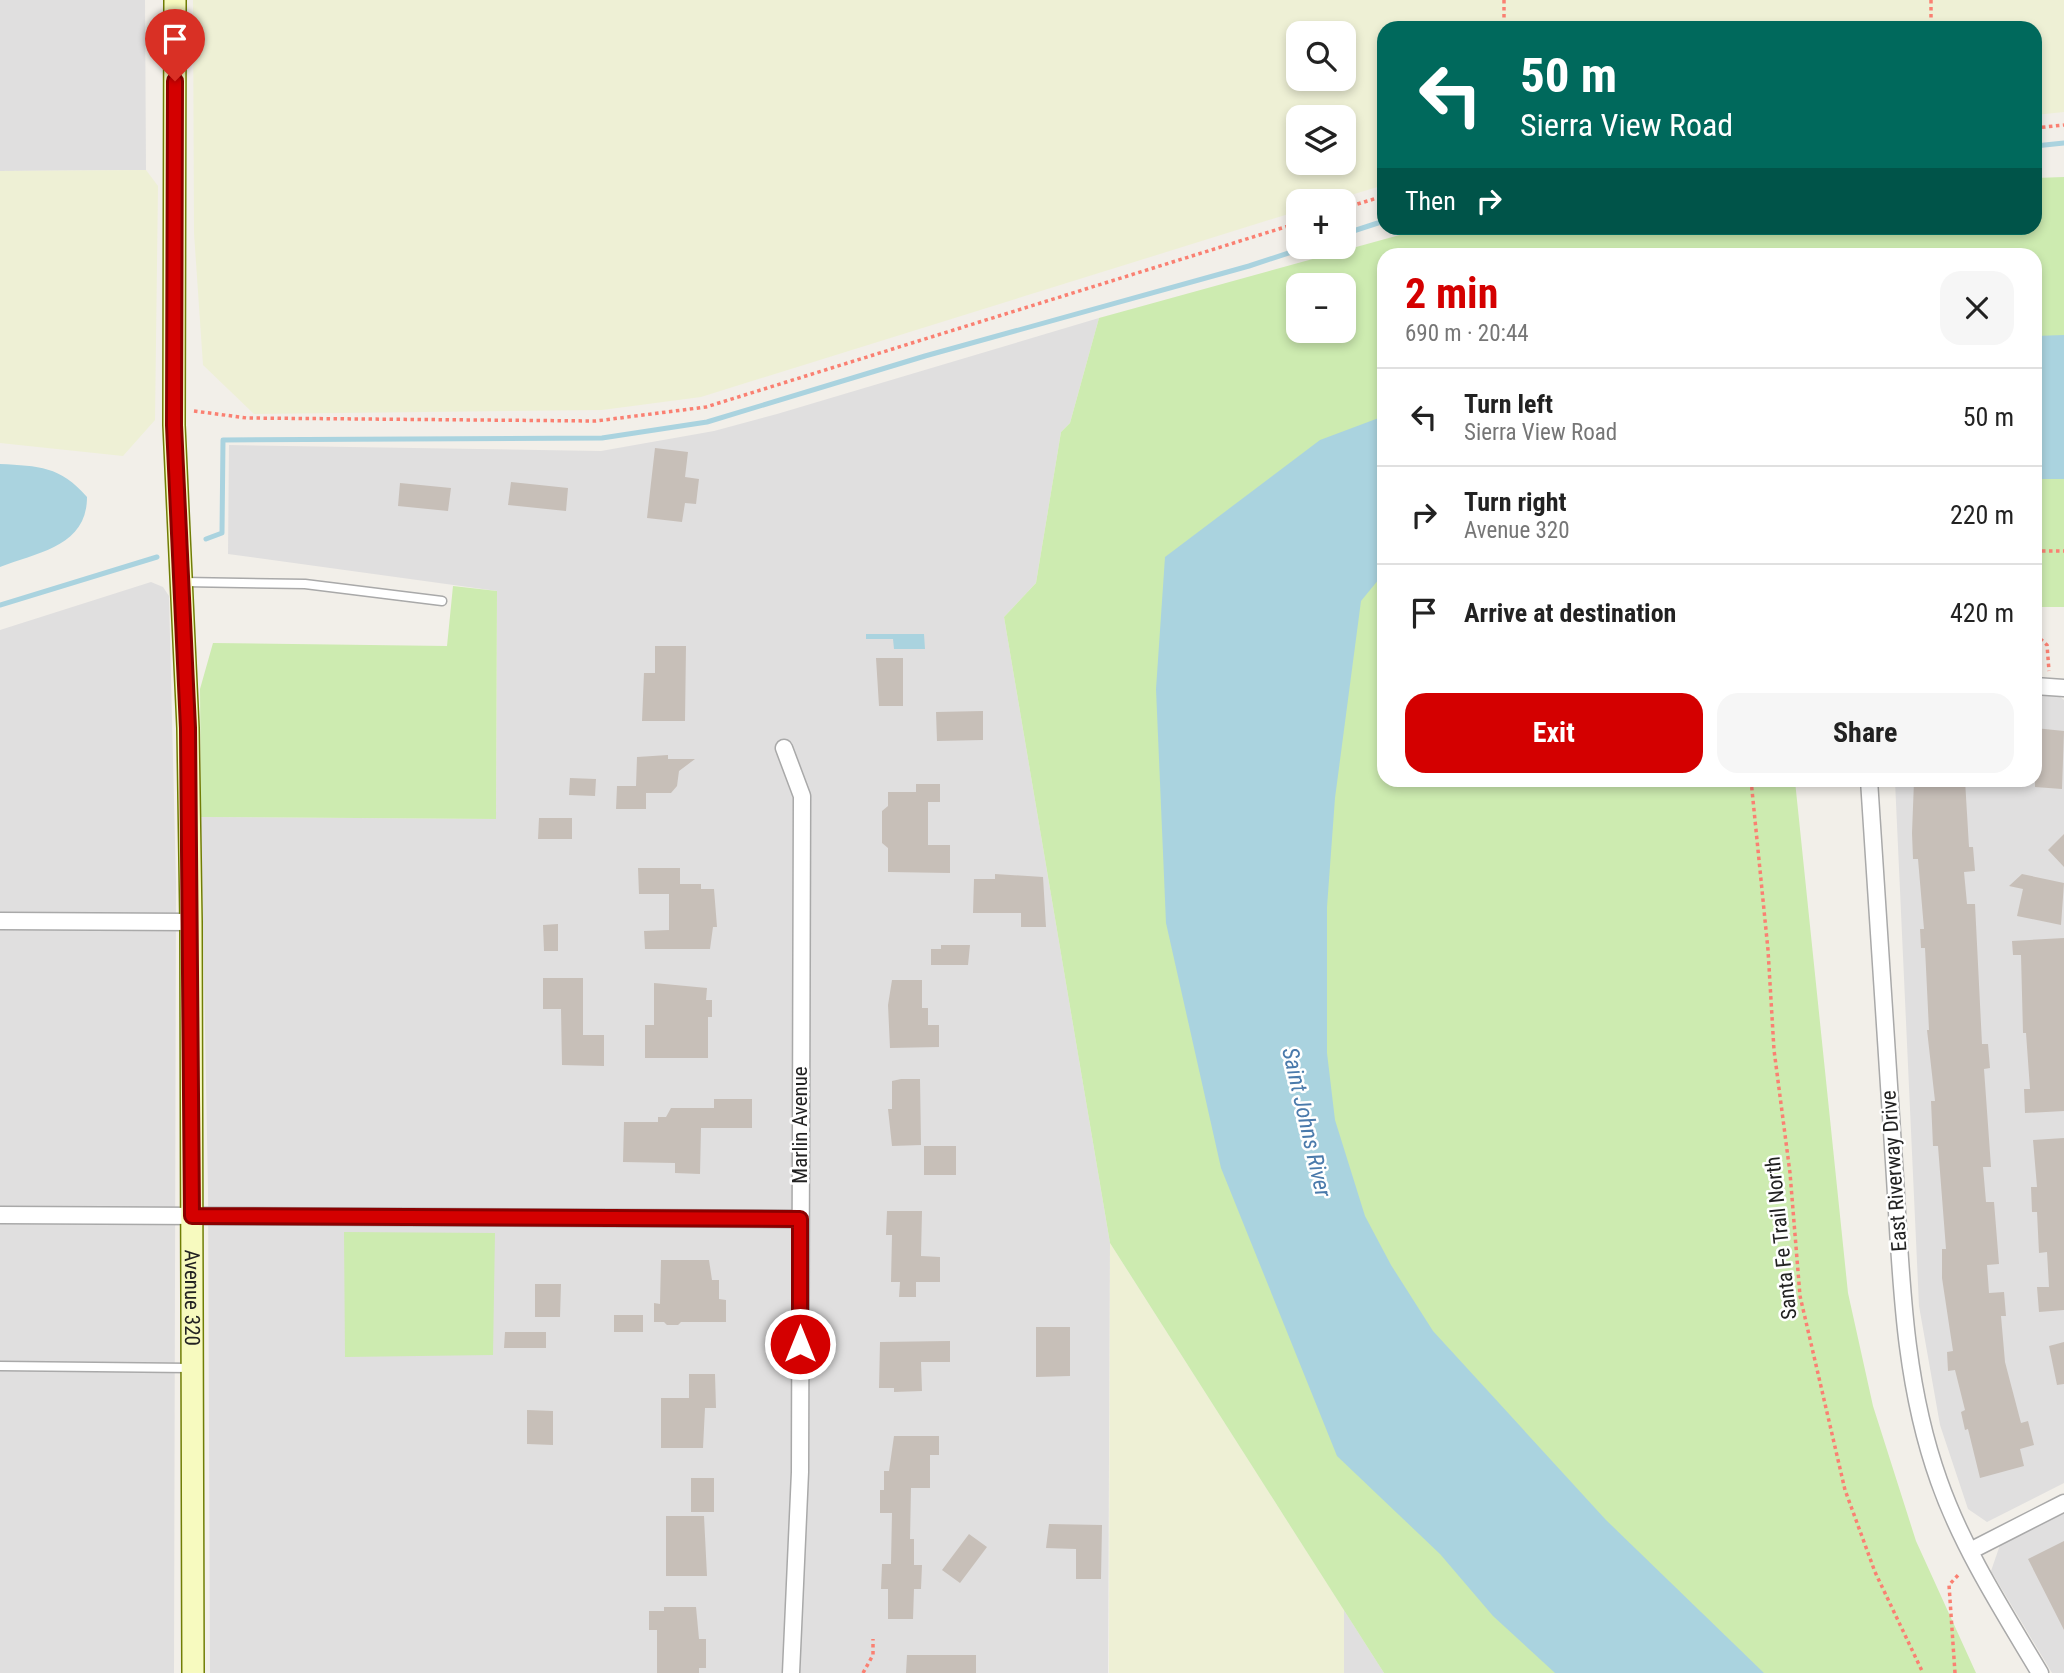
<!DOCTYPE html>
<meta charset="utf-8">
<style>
body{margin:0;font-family:"Roboto Condensed",sans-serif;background:#f6f6f6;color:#222;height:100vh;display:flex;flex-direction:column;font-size:26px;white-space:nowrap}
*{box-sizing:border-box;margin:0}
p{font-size:23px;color:#767676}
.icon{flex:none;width:38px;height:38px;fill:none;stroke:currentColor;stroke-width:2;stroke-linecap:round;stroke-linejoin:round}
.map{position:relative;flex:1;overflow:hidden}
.panel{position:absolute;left:1377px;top:248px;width:665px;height:539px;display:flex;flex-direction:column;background:#fff;border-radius:21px;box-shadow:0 4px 10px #0003}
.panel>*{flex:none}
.guide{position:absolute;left:1377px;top:21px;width:665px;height:214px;border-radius:21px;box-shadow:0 4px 10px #0003;background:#00695c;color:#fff;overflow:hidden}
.controls{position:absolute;left:1286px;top:21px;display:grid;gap:14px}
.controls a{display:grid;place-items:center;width:70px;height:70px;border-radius:14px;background:#fff;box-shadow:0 4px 10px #0003;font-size:35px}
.pin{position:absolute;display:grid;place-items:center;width:60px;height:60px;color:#fff;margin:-72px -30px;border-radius:50% 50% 50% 0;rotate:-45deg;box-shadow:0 0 7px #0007}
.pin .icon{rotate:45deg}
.me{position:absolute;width:77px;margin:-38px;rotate:0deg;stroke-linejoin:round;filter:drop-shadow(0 0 5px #0008)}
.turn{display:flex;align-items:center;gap:24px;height:147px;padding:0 28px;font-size:32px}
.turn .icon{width:91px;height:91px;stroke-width:2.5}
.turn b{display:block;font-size:49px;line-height:60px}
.then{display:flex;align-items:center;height:66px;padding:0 28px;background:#0003;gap:14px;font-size:26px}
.round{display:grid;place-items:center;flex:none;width:74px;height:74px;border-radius:21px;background:#f6f6f6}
.overview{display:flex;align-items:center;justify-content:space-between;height:119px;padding:0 28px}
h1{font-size:42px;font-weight:700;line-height:52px;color:#d40000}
.button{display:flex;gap:14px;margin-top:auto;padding:14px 28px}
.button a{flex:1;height:80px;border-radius:21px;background:#d40000;color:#fff;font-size:28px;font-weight:700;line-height:80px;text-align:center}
.button a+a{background:#f6f6f6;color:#222}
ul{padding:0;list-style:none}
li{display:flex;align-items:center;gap:21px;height:98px;padding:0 28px;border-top:2px solid #e0e0e0}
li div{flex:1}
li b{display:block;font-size:26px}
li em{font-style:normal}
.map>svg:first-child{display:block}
.residential{fill:#e0dfdf}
.farmland{fill:#eef0d5;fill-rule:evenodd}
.grass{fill:#cdebb0;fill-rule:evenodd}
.water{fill:#aad3df}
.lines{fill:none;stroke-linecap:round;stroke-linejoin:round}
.stream{stroke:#aad3df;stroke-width:5}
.building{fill:#c7bfb8}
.lane-casing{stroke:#a9a9a9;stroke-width:11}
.street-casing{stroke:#a9a9a9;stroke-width:19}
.secondary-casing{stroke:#707d05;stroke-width:24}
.path{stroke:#fa8072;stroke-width:3.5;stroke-dasharray:3.5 3.5;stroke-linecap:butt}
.lane{stroke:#fff;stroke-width:8}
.street{stroke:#fff;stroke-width:16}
.secondary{stroke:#f7fabf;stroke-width:21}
.route-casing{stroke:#8a0000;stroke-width:18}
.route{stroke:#d40000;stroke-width:12}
.labels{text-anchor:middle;stroke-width:5;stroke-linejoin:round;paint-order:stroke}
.street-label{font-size:21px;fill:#222;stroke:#fff}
.water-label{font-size:23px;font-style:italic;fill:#4a7aab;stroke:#fff}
</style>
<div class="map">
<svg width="2064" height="1673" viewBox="0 0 2064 1673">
<rect width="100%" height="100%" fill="#f2efe9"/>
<path class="residential" d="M 0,0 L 145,0 L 146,170 L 0,171 Z
M 1099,318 L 1070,423 L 1061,432 L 1036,583 L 1004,617 L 1110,1243 L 1108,1673 L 210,1673 L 208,1189 L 201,817 L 496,819 L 497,591 L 228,554 L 229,445 L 601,451 L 714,431 L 777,414 Z
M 151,582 L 163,587 L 169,596 L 176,882 L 174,1673 L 0,1673 L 0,630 Z
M 2048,687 L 2064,700 L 2064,1483 L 1987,1522 L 1968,1509 L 1940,1425 L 1919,1306 L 1895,781 L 2035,780 L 2035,688 Z
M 2064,1510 L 2064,1673 L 2052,1673 L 1991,1571 L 2001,1542 Z
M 1344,1610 L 1384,1673 L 1344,1673 Z"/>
<path class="farmland" d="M 193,0 L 2064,0 L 2064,112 L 2035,115 L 2035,28 L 1384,28 L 1384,185 L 1331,201 L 1298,201 L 1298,211 L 701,397 L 602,410 L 254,414 L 203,365 L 194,233 ZM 1298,33 L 1344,33 L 1344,79 L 1298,79 ZM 1298,117 L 1344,117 L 1344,163 L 1298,163 Z
M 146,170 L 158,186 L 155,420 L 123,456 L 0,443 L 0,171 Z
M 1110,1243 L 1344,1610 L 1344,1673 L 1109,1673 Z"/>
<path class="grass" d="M 2064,177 L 2064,607 L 2035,607 L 2035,256 L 1384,256 L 1384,780 L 1795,781 L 1848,1293 L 1873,1406 L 1916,1541 L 1976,1673 L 1384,1673 L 1110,1243 L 1004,617 L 1036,583 L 1061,432 L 1070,423 L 1099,318 L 1425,228 L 2035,228 L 2035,178 ZM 1298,285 L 1344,285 L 1344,331 L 1298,331 Z
M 453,586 L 497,591 L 496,819 L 201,817 L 200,689 L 213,643 L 447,646 Z
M 344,1232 L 495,1233 L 493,1355 L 345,1357 Z"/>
<path class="water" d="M 2064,335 L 2064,479 L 2035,479 L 2035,336 Z
M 1384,416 L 1384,573 L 1361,601 L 1335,798 L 1327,907 L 1327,1053 L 1335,1120 L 1365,1216 L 1391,1265 L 1433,1331 L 1606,1520 L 1764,1673 L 1555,1673 L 1493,1616 L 1440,1554 L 1337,1456 L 1221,1168 L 1166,923 L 1156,689 L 1165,557 L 1320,440 Z
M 0,464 C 39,466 60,466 87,497 C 87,546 39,552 0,567 Z
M 866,634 L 924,634 L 925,649 L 894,649 L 893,639 L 866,639 Z"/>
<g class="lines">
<path class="stream" d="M 2035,146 L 2064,143
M 1344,234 L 1384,221
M 206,539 L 222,533 L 223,440 L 602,438 L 707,422 L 925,356 L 1249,266 L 1307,247
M 0,605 L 157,557"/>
</g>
<path class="building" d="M 655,448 L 688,452 L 685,477 L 699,479 L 696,504 L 685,503 L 682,522 L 647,518 Z
M 511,482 L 568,488 L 566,511 L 508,505 Z
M 400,483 L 451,488 L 448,511 L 398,506 Z
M 655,646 L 686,646 L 685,721 L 642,721 L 644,673 L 655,673 Z
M 876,658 L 903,658 L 903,706 L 879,706 Z
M 983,711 L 983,740 L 937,741 L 936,712 Z
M 2035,728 L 2064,731 L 2062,789 L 2035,787 Z
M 668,755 L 668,759 L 695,759 L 679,771 L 677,786 L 671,793 L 646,793 L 646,809 L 616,809 L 617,786 L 636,786 L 637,757 Z
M 570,778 L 596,779 L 595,796 L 569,795 Z
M 1965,780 L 1969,847 L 1973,847 L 1975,871 L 1964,872 L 1967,904 L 1975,904 L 1982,1044 L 1988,1044 L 1990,1068 L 1984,1069 L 1991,1167 L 1983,1167 L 1986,1202 L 1994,1202 L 1999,1264 L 1987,1265 L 1989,1293 L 2004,1292 L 2006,1316 L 2001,1316 L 2005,1362 L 2021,1423 L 2028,1421 L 2034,1445 L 2020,1449 L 2024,1466 L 1980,1478 L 1968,1429 L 1965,1430 L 1961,1412 L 1965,1410 L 1955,1370 L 1948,1371 L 1947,1352 L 1953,1351 L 1942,1278 L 1942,1249 L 1946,1249 L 1938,1146 L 1933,1146 L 1931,1101 L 1935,1101 L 1927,1030 L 1929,1030 L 1925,948 L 1921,948 L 1920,929 L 1924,929 L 1918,859 L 1913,859 L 1912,833 L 1914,781 Z
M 916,784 L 940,784 L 940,802 L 928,802 L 928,845 L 950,845 L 950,873 L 888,872 L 888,848 L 882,843 L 882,811 L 888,806 L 888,792 L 916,792 Z
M 539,818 L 572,818 L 572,839 L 538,839 Z
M 2064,834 L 2064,867 L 2048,850 Z
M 638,868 L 680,868 L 680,884 L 701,884 L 701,889 L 714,889 L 717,927 L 713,927 L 710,949 L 645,949 L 644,931 L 669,930 L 669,894 L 639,894 Z
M 995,874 L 1043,877 L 1046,927 L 1021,927 L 1021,913 L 973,913 L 974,879 L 995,879 Z
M 2022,874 L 2064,883 L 2061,925 L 2017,916 L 2023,889 L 2009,886 Z
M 558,924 L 558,951 L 544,951 L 543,925 Z
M 2064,938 L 2064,1111 L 2025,1113 L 2024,1089 L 2030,1089 L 2026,1033 L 2023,1033 L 2021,955 L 2013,955 L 2012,941 Z
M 941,945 L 970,945 L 968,965 L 931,965 L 931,949 L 941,949 Z
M 543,978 L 583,978 L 583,1035 L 604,1035 L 604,1066 L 562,1065 L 561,1009 L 543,1009 Z
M 892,980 L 922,980 L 922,1008 L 928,1008 L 928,1025 L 939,1025 L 939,1047 L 890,1048 L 888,1005 Z
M 654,983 L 707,988 L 706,1000 L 712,1000 L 712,1017 L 708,1017 L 708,1058 L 645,1058 L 645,1025 L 654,1025 Z
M 901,1079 L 920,1079 L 921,1145 L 892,1146 L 888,1109 L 892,1109 L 892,1081 Z
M 714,1099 L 752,1099 L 752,1128 L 701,1128 L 700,1174 L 675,1173 L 675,1163 L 623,1162 L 624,1122 L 658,1122 L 658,1117 L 666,1117 L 671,1108 L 714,1108 Z
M 2064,1138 L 2064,1310 L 2039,1312 L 2037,1287 L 2049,1287 L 2047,1252 L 2039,1253 L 2037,1212 L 2032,1212 L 2031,1187 L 2037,1187 L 2033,1140 Z
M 924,1146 L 956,1146 L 956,1175 L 924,1175 Z
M 887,1211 L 922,1211 L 921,1256 L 940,1257 L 940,1282 L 916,1282 L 916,1297 L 899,1297 L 900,1282 L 891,1282 L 892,1235 L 886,1235 Z
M 661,1260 L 709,1260 L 712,1280 L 719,1280 L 719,1299 L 726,1300 L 726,1322 L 681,1322 L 678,1325 L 667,1325 L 664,1322 L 654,1322 L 654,1303 L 660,1304 Z
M 535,1284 L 561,1284 L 560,1317 L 535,1317 Z
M 614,1315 L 643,1315 L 643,1332 L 614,1332 Z
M 1036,1327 L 1070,1327 L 1070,1376 L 1036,1377 Z
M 505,1332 L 546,1332 L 546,1348 L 504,1348 Z
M 950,1341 L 950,1362 L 921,1362 L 922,1391 L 894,1392 L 894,1388 L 879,1388 L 880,1342 Z
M 2064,1342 L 2064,1384 L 2057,1385 L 2049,1346 Z
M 689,1374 L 715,1374 L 716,1408 L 705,1408 L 703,1448 L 661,1448 L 661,1398 L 689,1398 Z
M 527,1410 L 553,1411 L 553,1445 L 527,1444 Z
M 894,1436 L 939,1436 L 939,1455 L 930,1455 L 930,1488 L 911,1488 L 910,1539 L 914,1539 L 914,1565 L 922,1565 L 921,1589 L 914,1589 L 913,1619 L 888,1619 L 888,1589 L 881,1589 L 882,1564 L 891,1564 L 892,1513 L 880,1513 L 880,1490 L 884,1490 L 884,1471 L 889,1471 Z
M 691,1478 L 714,1478 L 714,1512 L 691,1512 Z
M 666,1516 L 704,1516 L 707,1576 L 666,1576 Z
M 1049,1524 L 1102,1525 L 1101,1579 L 1076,1579 L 1076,1549 L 1046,1548 Z
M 969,1534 L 987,1547 L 960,1583 L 942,1570 Z
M 2064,1541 L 2064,1630 L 2028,1559 Z
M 664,1607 L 696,1607 L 699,1639 L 706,1639 L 706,1668 L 699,1668 L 699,1673 L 657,1673 L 657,1630 L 649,1630 L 649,1611 L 664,1611 Z
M 907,1655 L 976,1655 L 976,1673 L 906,1673 Z"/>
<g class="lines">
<defs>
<path id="lane" d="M 184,582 L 305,584 L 442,601
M 0,1366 L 190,1368"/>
<path id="street" d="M 2035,686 L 2064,688
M 784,748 L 802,796 L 800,1472 L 791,1673
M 1869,780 C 1877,908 1886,1035 1894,1162 C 1901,1269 1902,1378 1939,1481 C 1963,1549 2003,1611 2040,1673
M 0,921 L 191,922
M 0,1215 L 800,1219
M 1970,1551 L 2064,1503"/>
<g id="secondary">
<path id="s1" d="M 175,0 L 174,425 L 188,728 L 191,922 L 193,1673"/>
</g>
</defs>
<use href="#lane" class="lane-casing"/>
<use href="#street" class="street-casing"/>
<use href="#secondary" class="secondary-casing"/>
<path class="path" d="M 1504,0 L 1504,28
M 1931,0 L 1931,28
M 2035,128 L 2064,125
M 1344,208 L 1384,196
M 194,411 L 247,418 L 596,421 L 706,407 L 1298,223
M 2035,551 L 2064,551
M 2035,634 L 2047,645 L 2049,671
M 1751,780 L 1768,950 L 1774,1050 L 1790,1173 L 1800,1296 L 1845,1490 L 1875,1572 L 1923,1673
M 863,1673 L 873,1655 L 873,1639
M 1955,1673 L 1949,1585 L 1960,1573"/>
<use href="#lane" class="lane"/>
<use href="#street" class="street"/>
<use href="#secondary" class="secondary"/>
</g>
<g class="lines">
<defs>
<path id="route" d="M 175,81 L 174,425 L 188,728 L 192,1216 L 800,1219 L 800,1344"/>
</defs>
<use href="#route" class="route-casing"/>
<use href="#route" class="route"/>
</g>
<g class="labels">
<g class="street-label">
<text transform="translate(800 1125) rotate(-90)" y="7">Marlin Avenue</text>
<text transform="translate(1894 1171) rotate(-94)" y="7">East Riverway Drive</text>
<text transform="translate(1781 1238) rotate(-96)" y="7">Santa Fe Trail North</text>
<text dy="7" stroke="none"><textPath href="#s1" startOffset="1298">Avenue 320</textPath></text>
</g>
<g class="water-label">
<text transform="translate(1307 1122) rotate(77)" y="8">Saint Johns River</text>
</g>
</g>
</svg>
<div class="controls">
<a><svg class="icon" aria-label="search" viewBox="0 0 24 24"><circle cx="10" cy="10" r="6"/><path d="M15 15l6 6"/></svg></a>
<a><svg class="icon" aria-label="layers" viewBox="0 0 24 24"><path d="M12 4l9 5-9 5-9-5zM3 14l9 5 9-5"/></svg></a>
<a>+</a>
<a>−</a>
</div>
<div class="pin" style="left:175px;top:81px;background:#d93025"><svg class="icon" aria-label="arrive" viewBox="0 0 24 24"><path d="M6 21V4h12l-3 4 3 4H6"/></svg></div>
<svg class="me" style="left:800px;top:1344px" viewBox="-20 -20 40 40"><circle r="17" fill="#d40000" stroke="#fff" stroke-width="3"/><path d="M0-11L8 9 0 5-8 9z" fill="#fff"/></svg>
<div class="guide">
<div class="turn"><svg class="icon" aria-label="left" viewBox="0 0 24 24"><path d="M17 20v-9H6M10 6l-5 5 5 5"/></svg><div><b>50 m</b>Sierra View Road</div></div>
<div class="then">Then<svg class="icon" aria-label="right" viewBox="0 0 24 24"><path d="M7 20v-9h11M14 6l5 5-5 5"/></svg></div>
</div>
<section class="panel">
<div class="overview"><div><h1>2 min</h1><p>690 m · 20:44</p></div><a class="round"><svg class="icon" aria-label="close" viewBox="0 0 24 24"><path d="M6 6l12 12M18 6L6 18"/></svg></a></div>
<ul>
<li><svg class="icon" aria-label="left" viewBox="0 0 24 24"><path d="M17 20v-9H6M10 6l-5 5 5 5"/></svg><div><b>Turn left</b><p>Sierra View Road</p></div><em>50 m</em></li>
<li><svg class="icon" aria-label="right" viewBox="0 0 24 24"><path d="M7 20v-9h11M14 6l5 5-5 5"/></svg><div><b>Turn right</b><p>Avenue 320</p></div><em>220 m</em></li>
<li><svg class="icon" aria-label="arrive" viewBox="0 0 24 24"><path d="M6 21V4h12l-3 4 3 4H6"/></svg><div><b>Arrive at destination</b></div><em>420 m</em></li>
</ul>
<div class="button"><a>Exit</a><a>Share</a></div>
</section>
</div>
